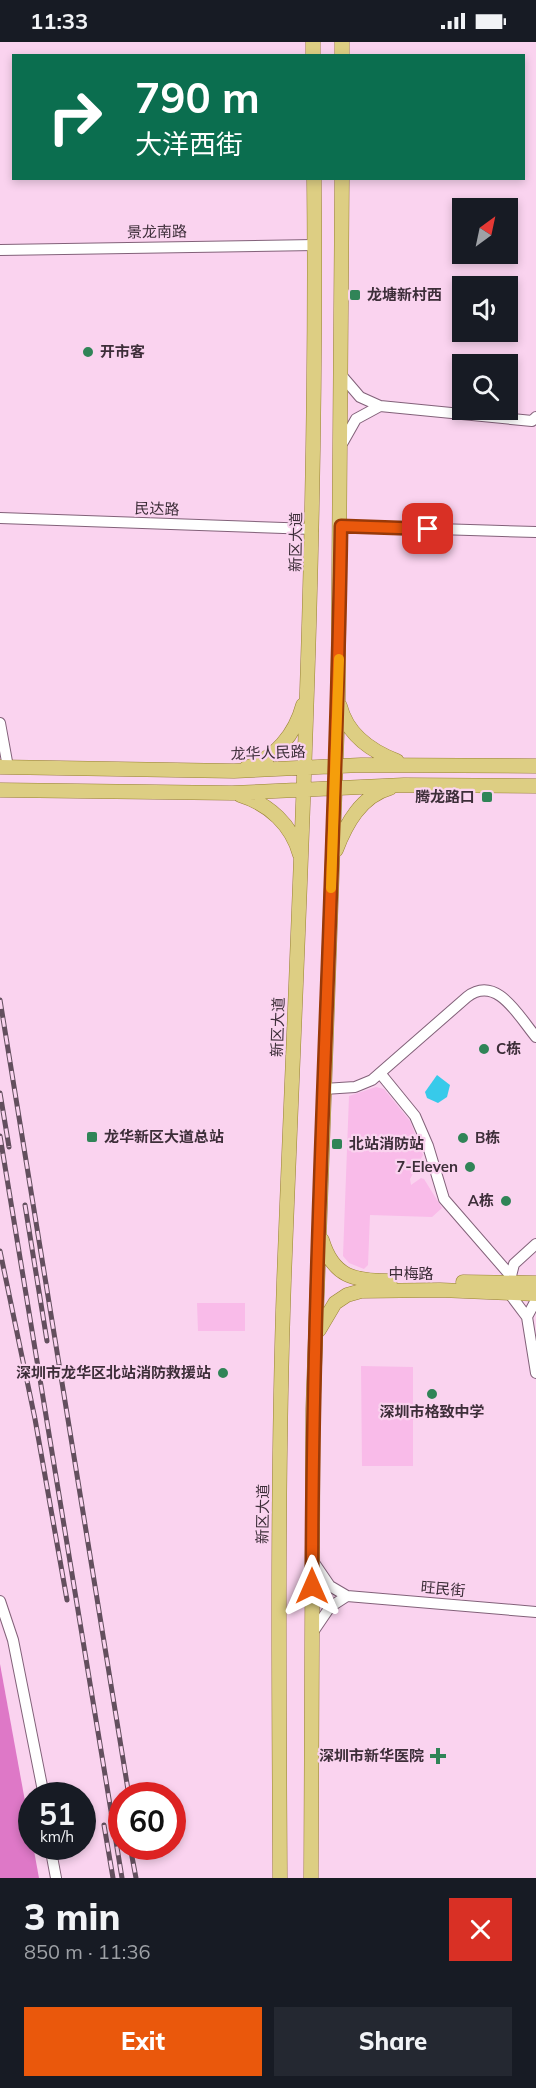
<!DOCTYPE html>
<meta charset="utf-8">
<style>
body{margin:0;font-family:Mulish,"Noto Sans SC",sans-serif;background:#242831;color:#f1f3f6;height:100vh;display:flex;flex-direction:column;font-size:22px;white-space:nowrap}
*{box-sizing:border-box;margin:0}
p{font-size:20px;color:#9ea1a6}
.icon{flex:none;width:33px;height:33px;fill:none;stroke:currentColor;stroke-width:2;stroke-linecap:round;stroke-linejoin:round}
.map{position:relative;height:1836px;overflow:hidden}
.details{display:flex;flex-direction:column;background:#171b24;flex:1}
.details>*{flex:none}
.hud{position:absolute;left:12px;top:12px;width:513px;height:126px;border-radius:0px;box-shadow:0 3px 9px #0003;background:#0b6e4f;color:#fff;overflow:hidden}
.needle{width:39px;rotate:33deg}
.buttons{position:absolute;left:452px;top:156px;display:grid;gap:12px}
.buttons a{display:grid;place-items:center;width:66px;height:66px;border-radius:0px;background:#171b24;box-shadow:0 3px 9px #0003;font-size:30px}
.speed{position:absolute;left:18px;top:1740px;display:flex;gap:12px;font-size:30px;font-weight:700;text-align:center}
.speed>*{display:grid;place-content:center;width:78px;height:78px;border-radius:50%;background:#171b24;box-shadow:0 3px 9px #0003;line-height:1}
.speed small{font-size:15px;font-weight:400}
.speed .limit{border:9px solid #d22;background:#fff;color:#111}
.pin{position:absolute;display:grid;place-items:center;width:51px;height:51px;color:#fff;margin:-26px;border-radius:12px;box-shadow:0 3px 9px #0006}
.me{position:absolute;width:66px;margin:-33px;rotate:0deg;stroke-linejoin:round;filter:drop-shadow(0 0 4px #0008)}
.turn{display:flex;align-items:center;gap:21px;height:126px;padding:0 24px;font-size:27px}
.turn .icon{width:78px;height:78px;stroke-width:2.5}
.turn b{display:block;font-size:42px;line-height:51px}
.round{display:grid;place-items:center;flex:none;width:63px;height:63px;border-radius:0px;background:#242831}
.overview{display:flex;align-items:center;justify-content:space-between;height:102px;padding:0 24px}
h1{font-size:36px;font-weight:800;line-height:45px}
.cta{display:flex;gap:12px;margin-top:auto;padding:12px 24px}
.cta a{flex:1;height:69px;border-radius:0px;background:#ea580c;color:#fff;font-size:24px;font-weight:800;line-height:69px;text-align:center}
.cta a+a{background:#242831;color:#f1f3f6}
.status{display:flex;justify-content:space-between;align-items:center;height:42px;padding:0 30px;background:#171b24;direction:ltr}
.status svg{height:16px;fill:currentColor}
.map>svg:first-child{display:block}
.green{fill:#f9bbe9}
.forest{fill:#de78c7}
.water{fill:#37caea}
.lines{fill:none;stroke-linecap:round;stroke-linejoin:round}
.minor-casing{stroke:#826179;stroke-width:12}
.major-casing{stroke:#978133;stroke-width:15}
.minor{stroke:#fff;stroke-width:10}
.major{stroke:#ddce83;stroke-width:14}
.rail-casing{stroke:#634f5e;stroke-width:5}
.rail{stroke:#fad3ef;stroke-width:3;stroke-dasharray:9;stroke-linecap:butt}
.route-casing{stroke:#983908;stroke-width:15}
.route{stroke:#ea580c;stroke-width:10}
.slow{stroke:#f59e0b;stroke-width:10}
.poi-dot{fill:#308457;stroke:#fad3ef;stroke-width:2}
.labels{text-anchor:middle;stroke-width:4.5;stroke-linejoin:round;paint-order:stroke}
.street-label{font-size:15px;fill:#3d2e39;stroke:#fad3ef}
.poi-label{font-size:15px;font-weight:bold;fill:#3d2e39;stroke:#fad3ef;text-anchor:start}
</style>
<div class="status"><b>11:33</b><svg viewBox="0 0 49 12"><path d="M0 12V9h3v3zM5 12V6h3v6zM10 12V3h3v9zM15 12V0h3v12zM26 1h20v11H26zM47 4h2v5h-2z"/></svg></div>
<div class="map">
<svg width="536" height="1836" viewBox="0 0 536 1836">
<rect width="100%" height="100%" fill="#fad3ef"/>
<path class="green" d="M 376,1045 L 384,1047 L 410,1079 L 423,1113 L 410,1137 L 411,1143 L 421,1136 L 424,1137 L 442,1166 L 432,1175 L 370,1173 L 368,1223 L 364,1227 L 349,1221 L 343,1214 L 349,1054 Z
M 197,1261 L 245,1261 L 245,1289 L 198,1289 Z
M 361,1324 L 413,1325 L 413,1424 L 362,1424 Z"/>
<path class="forest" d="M 0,1622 L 39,1836 L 0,1836 Z"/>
<path class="water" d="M 437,1033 L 450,1043 L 447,1055 L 438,1061 L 427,1056 L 425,1050 Z"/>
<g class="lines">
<defs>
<path id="minor" d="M 0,208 L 315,203
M 342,334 L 360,355 L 380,364 L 532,379 L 536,375
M 343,400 L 356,377 L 380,364
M 0,476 L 313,487
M 341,484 L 536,490
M 0,681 L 8,725
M 380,1031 L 415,1074 L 428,1104 L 444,1157 L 510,1233
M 324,1047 L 355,1045 L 372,1038 L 467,955 C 497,932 519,975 536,995
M 510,1238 L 514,1222 L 536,1202
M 509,1251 L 527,1275 L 536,1331
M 527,1275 L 536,1258
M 313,1519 L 330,1544 L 347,1554 L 536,1570
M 0,1559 L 13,1598 L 44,1754
M 313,1590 L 330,1565 L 347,1554
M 50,1804 L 56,1836"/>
<path id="major" d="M 342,0 L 342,14
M 313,14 L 313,0
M 340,664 C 347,692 371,709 397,719
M 0,725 L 234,729 L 361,723 L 536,724
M 246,726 C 275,716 295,693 303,663
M 0,748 L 232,751 L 404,743 L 536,744
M 240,753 C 269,762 292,783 300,813
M 336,808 C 346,782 361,754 390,746
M 322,1198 C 333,1235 354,1239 390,1239
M 463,1240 L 536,1241
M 319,1288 L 335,1261 L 347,1253 L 361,1249 L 440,1248 L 536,1252
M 280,1836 C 279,1637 277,1437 284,1238 C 298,871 318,504 314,136
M 311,1836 L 313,1367 L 338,662 L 342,136"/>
</defs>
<use href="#minor" class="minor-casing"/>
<use href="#major" class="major-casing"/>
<use href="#minor" class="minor"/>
<use href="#major" class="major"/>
<defs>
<path id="rail" d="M 0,958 L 129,1754
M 0,1051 L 9,1105
M 0,1094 L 122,1836
M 25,1163 L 47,1299
M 0,1209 L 35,1377 L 67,1558
M 104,1783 L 113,1836
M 130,1804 L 136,1836"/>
</defs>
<use href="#rail" class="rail-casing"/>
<use href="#rail" class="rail"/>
</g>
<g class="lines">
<defs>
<path id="route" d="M 312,1544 C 312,1191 336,838 341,484 L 428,487"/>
</defs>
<use href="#route" class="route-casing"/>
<use href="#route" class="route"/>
<path class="slow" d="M 331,846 L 339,617"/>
</g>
<g class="poi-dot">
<rect x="349" y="247" width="12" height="12" rx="3"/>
<circle cx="88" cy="310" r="6"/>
<rect x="481" y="749" width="12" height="12" rx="3"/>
<circle cx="484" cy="1007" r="6"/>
<rect x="86" y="1089" width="12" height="12" rx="3"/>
<circle cx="463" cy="1096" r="6"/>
<rect x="331" y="1096" width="12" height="12" rx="3"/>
<circle cx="470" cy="1125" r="6"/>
<circle cx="506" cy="1159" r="6"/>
<circle cx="223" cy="1331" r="6"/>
<circle cx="432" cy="1352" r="6"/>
<path d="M435 1705h6v6h6v6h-6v6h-6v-6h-6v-6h6z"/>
</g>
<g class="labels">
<g class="street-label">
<text transform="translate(157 190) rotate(-1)" y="5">景龙南路</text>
<text transform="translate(157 467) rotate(2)" y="5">民达路</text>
<text transform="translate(296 500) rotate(-89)" y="5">新区大道</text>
<text transform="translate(268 711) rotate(-2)" y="5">龙华人民路</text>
<text transform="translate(278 985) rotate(-88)" y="5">新区大道</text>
<text x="411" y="1237">中梅路</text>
<text transform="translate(263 1472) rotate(-89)" y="5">新区大道</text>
<text transform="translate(443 1547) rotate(5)" y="5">旺民街</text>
</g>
<g class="poi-label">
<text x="367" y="258">龙塘新村西</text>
<text x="100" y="315">开市客</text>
<text x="475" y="760" text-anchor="end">腾龙路口</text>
<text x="496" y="1012">C栋</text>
<text x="104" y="1100">龙华新区大道总站</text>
<text x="475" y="1101">B栋</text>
<text x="349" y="1107">北站消防站</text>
<text x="458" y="1130" text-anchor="end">7-Eleven</text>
<text x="494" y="1164" text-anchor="end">A栋</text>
<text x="211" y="1336" text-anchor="end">深圳市龙华区北站消防救援站</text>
<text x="432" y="1375" text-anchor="middle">深圳市格致中学</text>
<text x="424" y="1719" text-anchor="end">深圳市新华医院</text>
</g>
</g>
</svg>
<div class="buttons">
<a><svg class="needle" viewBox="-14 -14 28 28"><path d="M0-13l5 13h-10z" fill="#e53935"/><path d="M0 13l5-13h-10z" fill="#9ea1a6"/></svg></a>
<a><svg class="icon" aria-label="sound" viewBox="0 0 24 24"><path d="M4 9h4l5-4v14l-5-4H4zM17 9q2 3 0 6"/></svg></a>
<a><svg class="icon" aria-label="search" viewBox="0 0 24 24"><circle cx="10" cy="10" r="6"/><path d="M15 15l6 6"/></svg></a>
</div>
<div class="speed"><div>51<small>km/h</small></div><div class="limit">60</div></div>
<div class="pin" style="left:428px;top:487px;background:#d93025"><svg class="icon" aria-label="arrive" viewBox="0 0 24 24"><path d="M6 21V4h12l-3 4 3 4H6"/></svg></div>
<svg class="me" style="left:312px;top:1544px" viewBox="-20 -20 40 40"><path d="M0-17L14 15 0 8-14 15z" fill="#ea580c" stroke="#fff" stroke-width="4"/></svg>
<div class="hud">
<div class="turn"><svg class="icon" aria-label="right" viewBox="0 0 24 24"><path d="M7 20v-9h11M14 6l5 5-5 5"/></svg><div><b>790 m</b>大洋西街</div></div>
</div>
</div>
<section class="details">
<div class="overview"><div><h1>3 min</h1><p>850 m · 11:36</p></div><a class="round" style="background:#d93025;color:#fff"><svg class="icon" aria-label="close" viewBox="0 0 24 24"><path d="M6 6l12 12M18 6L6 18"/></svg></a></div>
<div class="cta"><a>Exit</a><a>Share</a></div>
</section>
